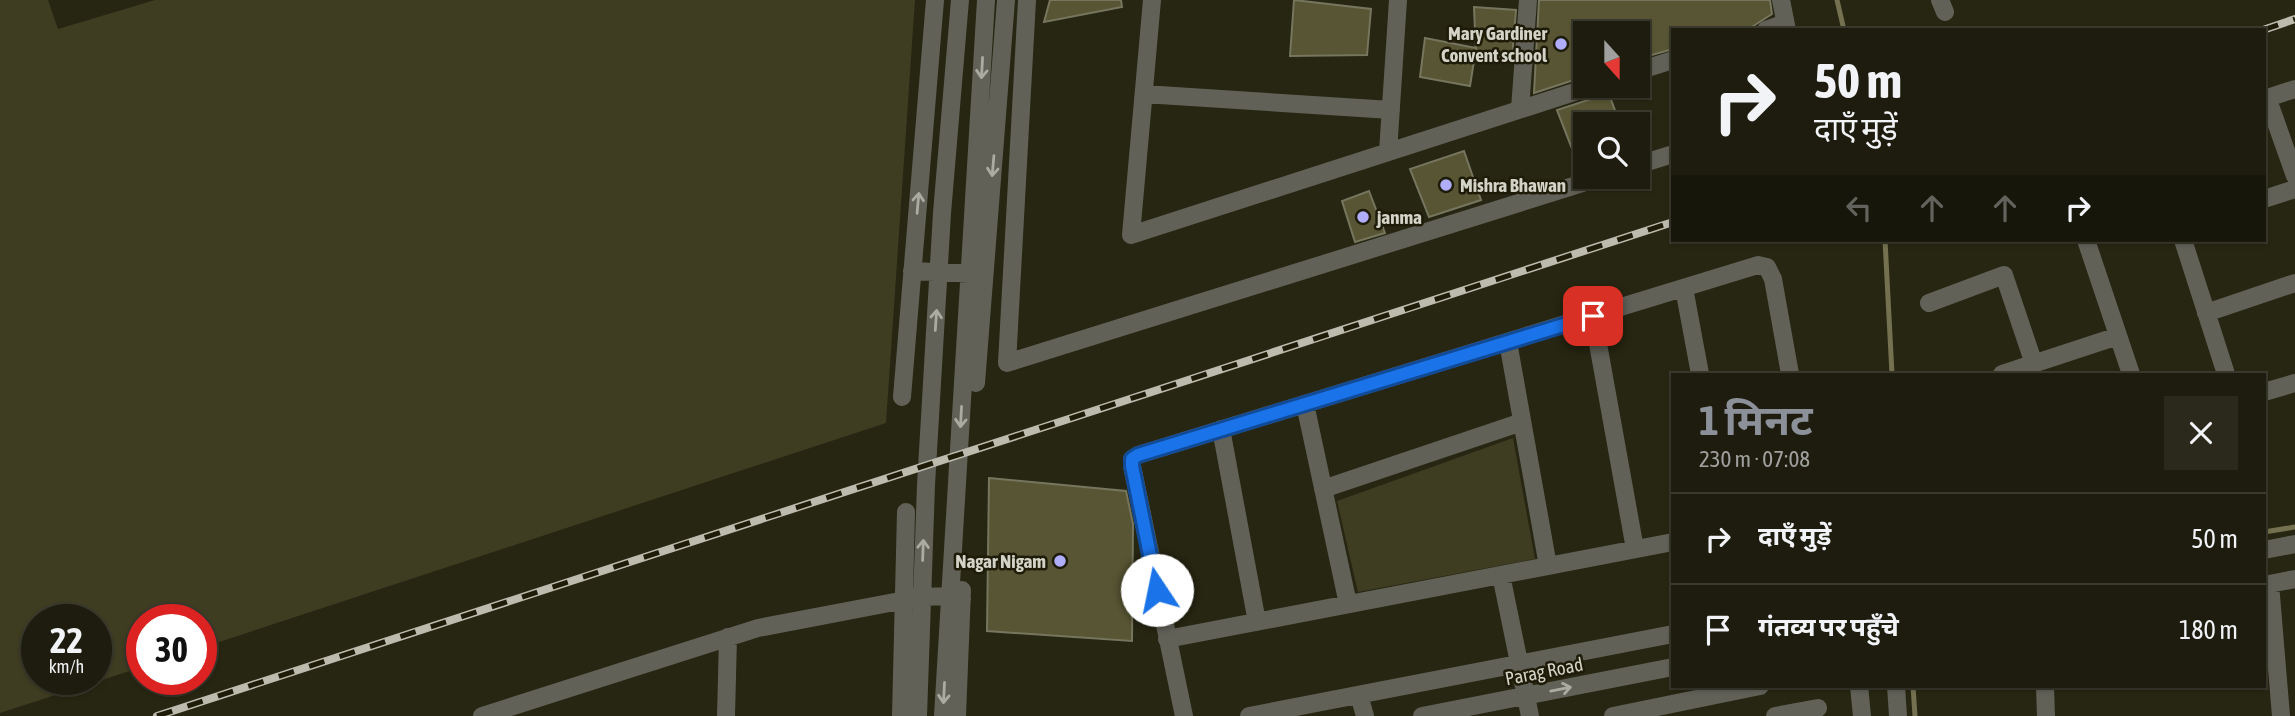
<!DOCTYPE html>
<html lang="hi">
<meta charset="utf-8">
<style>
body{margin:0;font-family:"Asap Condensed","Noto Sans Devanagari",sans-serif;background:#2a291c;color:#f1f3f6;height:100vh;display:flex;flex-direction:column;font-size:26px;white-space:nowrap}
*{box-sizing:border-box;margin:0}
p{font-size:23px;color:#a0a19e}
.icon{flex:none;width:38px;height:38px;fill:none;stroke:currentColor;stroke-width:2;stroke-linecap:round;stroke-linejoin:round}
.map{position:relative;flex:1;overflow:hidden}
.panel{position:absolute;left:1671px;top:373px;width:595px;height:315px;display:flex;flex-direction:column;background:#1d1c0e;border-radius:0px;box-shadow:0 2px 5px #0004,0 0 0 2px #3b3a2e}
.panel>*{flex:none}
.banner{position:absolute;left:1671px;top:28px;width:595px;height:214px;border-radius:0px;box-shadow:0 2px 5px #0004,0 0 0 2px #3b3a2e;background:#1d1c0e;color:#f1f3f6;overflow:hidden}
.needle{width:46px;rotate:159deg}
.tools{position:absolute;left:1573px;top:21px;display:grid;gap:14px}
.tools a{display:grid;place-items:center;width:77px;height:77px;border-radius:0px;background:#1d1c0e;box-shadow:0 2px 5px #0004,0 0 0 2px #3b3a2e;font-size:35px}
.speed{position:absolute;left:21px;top:604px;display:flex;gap:14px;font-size:35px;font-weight:700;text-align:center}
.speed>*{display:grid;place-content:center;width:91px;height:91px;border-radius:50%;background:#1d1c0e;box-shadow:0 2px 5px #0004,0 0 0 2px #3b3a2e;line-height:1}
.speed small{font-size:18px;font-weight:400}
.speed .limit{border:10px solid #d22;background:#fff;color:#111}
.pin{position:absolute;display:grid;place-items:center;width:60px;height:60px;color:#fff;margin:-30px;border-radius:14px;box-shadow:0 4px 10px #0006}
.me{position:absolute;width:77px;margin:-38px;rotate:349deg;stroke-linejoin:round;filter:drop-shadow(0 0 5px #0008)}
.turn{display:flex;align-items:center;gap:24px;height:147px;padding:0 28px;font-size:32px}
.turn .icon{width:91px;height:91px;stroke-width:2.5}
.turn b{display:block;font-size:49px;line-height:60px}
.lanes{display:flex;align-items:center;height:66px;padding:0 28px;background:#0003;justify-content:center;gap:35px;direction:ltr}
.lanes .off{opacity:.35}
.round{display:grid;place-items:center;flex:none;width:74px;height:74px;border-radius:0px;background:#2a291c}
.summary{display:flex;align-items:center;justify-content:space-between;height:119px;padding:0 28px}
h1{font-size:42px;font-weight:700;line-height:52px;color:#8c9099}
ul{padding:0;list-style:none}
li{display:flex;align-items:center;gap:21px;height:91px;padding:0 28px;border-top:2px solid #3b3a2e}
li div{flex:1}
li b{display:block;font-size:26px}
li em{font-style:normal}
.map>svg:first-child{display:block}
.green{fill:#3e3c21;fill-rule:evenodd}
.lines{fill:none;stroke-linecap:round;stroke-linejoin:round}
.stream{stroke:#73714f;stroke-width:5}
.building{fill:#575533;stroke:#76755e;stroke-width:2}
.minor{stroke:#626158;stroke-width:18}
.rail-casing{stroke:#bcbbae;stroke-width:8}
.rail{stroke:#1e1c09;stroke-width:5;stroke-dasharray:16;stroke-linecap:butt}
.oneway{stroke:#acaba0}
.route-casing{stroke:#114b97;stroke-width:18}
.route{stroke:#1a73e8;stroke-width:12}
.poi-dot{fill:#b0aefa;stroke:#1e1c09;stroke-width:2.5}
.labels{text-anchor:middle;stroke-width:5;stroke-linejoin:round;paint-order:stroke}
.poi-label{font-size:19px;font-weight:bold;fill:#d4d3c7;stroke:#1e1c09;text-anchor:end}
.street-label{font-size:19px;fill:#d4d3c7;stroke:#1e1c09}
</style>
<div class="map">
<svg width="2295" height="716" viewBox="0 0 2295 716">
<rect width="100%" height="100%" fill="#272612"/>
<path class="green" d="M 0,0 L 48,0 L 58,29 L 155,0 L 915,0 L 886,423 L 201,648 L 201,620 L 142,620 L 142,667 L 0,713 ZM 37,620 L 96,620 L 96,679 L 37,679 Z
M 1513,438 L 1535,559 L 1358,592 L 1337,501 Z"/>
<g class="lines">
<path class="stream" d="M 1837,0 L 1844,30
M 1885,240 L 1892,374
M 2264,532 L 2295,527
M 1913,686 L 1915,716"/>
</g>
<path class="building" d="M 1050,0 L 1121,0 L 1122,7 L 1044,22 Z
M 1294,0 L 1371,9 L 1367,55 L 1290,56 Z
M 1539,0 L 1770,0 L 1772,14 L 1747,30 L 1673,30 L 1673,49 L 1638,59 L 1638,33 L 1586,33 L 1586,76 L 1534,93 Z
M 1474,7 L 1516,10 L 1512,58 L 1476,55 Z
M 1425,38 L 1476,48 L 1470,86 L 1420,77 Z
M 1604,86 L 1606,86 L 1620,124 L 1586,124 L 1586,170 L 1581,172 L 1557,110 L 1597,97 L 1602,93 Z
M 1464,151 L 1481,200 L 1429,217 L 1410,169 Z
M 1369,191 L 1385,233 L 1355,242 L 1342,201 Z
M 989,478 L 1126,491 L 1133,524 L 1132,641 L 987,631 Z"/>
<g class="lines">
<path class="minor" d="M 1027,0 L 1007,363 L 1602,177
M 1152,0 L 1131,235 L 1593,86
M 1781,0 L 1787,30
M 1940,0 L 1945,12
M 1766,30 L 1785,23
M 1638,71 L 1673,60
M 1144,94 L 1391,110
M 2267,97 L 2295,176
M 2264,99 L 2295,89
M 1520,109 L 1528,0
M 1388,152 L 1398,0
M 1638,165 L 1673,154
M 2264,199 L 2295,189
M 2086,240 L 2131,374
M 2183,240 L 2226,374
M 912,271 L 981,274
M 1684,288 L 1700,374
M 1929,303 L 2004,275 L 2034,364
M 2206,313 L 2295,283
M 1593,316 L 1635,549
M 1508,342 L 1548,566
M 2002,374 L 2118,336
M 976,383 L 1006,0
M 2264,392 L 2295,383
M 902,397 L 935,0
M 1305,404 L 1348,604
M 1221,429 L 1257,622
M 1323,489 L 1522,422
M 2264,550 L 2295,544
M 1501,575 L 1530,716
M 2270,584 L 2281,716
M 2264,585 L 2295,579
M 1167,639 L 1673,542
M 1859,686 L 1862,716
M 1896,686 L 1898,716
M 2045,686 L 2046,716
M 1359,695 L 1365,716
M 482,716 L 758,628 L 905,600 L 914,597 L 958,596 L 962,599
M 726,716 L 728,637
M 901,716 L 906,512
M 918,716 L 926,485 L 942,213 L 960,0
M 943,716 L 986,0
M 957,716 L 962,590
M 1184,716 L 1132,466 L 1132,459 L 1138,455 L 1758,265 L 1767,267 L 1773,279 L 1790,374
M 1249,716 L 1673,634
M 1422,716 L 1673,667
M 1613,716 L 1760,686
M 1775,716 L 1818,708"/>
<defs>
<path id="rail" d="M 2263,30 L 2295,19
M 157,716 L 1673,222"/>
</defs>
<use href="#rail" class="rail-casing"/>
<use href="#rail" class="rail"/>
</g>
<defs><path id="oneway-shaft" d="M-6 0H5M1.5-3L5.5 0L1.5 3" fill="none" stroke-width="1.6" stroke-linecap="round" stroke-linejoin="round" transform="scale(1.75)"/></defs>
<g class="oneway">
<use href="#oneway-shaft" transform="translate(982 68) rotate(93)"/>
<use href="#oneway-shaft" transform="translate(993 166) rotate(95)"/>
<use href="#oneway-shaft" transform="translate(918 203) rotate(-85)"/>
<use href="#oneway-shaft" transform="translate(936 320) rotate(-86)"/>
<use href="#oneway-shaft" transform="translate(961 417) rotate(93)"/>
<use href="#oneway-shaft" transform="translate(923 550) rotate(-88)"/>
<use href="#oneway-shaft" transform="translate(1561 689) rotate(-11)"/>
<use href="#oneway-shaft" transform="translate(944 693) rotate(93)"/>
</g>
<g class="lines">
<defs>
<path id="route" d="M 1157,590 L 1132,466 L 1132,459 L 1138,455 L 1593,316"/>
</defs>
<use href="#route" class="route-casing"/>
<use href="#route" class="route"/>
</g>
<g class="poi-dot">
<circle cx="1561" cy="44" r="7"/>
<circle cx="1446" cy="185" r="7"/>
<circle cx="1363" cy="217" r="7"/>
<circle cx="1060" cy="561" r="7"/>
</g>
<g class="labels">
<g class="poi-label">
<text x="1547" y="40">Mary Gardiner<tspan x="1547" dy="22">Convent school</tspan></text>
<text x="1460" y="192" text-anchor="start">Mishra Bhawan</text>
<text x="1377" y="224" text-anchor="start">janma</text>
<text x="1046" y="568">Nagar Nigam</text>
</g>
<g class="street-label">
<text transform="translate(1544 671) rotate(-11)" y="7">Parag Road</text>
</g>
</g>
</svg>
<div class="tools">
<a><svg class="needle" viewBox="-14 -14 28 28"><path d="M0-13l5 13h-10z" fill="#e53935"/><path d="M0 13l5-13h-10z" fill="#a0a19e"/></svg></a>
<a><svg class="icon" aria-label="search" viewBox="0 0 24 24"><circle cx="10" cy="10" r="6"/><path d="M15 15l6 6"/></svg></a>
</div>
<div class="speed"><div>22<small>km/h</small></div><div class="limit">30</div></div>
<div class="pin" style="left:1593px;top:316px;background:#d93025"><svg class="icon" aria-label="arrive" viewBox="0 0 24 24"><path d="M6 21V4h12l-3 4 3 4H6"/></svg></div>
<svg class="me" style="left:1157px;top:590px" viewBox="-20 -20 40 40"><circle r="19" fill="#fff"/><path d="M0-13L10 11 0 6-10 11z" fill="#1a73e8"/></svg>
<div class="banner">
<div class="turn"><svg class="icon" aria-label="right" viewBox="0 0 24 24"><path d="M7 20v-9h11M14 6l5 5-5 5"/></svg><div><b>50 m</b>दाएँ मुड़ें</div></div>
<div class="lanes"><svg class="icon off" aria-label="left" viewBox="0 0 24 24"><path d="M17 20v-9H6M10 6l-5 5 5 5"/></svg><svg class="icon off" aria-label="ahead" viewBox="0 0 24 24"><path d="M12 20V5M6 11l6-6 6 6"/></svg><svg class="icon off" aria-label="ahead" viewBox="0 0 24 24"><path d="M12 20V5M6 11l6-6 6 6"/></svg><svg class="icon" aria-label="right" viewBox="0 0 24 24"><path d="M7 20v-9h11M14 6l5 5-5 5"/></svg></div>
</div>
<section class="panel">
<div class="summary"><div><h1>1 मिनट</h1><p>230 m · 07:08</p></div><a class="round"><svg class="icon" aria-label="close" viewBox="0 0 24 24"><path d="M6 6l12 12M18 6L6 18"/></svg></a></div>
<ul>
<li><svg class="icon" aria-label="right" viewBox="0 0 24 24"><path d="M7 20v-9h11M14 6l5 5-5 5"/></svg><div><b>दाएँ मुड़ें</b></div><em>50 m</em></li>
<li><svg class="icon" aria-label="arrive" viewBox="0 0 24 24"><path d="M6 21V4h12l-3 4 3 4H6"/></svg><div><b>गंतव्य पर पहुँचे</b></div><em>180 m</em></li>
</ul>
</section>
</div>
